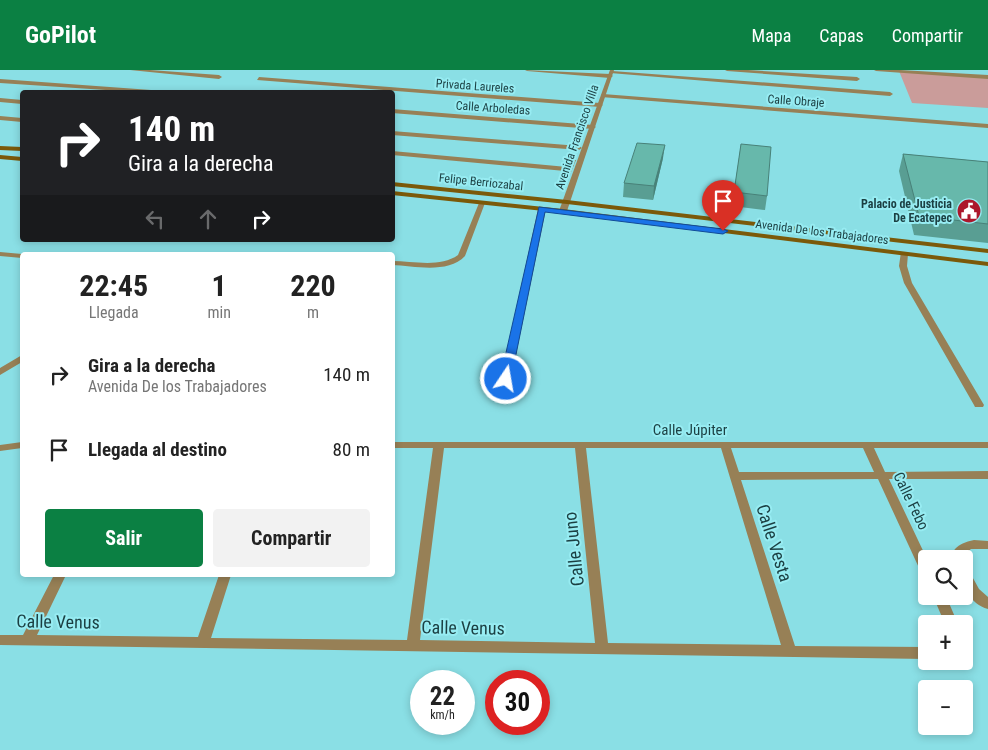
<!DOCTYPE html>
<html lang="es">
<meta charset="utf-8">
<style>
body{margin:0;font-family:"Roboto Condensed",sans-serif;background:#f2f2f2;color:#222;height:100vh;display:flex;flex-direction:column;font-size:19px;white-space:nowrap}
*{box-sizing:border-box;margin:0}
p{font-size:16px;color:#767676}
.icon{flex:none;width:28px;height:28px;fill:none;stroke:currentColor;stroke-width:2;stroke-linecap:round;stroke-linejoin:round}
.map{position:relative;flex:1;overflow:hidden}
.drawer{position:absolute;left:20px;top:182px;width:375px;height:325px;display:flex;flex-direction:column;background:#fff;border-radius:5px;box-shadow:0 2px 8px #0003}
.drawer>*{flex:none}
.guide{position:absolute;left:20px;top:20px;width:375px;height:152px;border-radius:5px;box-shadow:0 2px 8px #0003;background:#202124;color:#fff;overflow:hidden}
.tools{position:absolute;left:918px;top:480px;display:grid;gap:10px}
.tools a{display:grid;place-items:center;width:55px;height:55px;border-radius:5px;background:#fff;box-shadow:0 2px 8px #0003;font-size:25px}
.speed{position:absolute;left:410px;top:600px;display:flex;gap:10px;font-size:25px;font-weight:700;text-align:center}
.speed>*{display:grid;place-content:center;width:65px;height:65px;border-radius:50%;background:#fff;box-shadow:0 2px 8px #0003;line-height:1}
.speed small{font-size:12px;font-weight:400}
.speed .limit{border:8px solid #d22;background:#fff;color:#111}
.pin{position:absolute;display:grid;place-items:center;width:42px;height:42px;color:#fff;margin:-51px -21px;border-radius:50% 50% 50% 0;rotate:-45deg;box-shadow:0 0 5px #0007}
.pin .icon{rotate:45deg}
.me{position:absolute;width:55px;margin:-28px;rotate:12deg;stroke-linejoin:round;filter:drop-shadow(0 0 4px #0008)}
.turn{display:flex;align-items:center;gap:18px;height:105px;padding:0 25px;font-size:22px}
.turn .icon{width:65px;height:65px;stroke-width:2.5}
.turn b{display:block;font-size:35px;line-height:42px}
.lanes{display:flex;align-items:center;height:48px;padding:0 25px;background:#0003;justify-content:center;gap:25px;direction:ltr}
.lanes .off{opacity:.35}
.eta{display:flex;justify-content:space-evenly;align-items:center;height:85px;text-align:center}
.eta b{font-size:30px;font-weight:700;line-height:35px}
.action{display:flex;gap:10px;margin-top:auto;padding:10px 25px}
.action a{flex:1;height:58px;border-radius:5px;background:#0b8043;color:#fff;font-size:20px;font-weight:700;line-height:58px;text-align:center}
.action a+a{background:#f2f2f2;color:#222}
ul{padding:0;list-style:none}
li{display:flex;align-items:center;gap:15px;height:75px;padding:0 25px}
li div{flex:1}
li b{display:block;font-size:19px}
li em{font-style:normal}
header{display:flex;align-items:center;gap:30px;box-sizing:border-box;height:70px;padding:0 25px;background:#0b8043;color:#fff}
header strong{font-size:24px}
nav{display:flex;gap:28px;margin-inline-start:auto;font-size:18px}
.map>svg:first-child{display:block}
.green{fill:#ca9c9a}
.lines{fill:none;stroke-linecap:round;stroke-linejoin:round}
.minor{fill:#978056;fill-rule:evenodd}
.tertiary{fill:#978056;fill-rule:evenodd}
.secondary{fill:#7b5909;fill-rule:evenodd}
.wall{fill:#599e93}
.shaded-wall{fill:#488178}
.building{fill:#67b8ab;stroke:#488178}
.route{fill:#1a73e8;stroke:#114b97}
.labels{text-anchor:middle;stroke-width:4;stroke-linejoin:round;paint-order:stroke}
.far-street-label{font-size:12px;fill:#1b3f42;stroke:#97ecf2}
.far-poi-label{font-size:12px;font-weight:bold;fill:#1b3f42;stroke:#97ecf2;text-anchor:end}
.street-label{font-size:15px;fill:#1b3f42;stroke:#97ecf2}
.near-street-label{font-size:18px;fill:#1b3f42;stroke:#97ecf2}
</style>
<header>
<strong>GoPilot</strong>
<nav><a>Mapa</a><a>Capas</a><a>Compartir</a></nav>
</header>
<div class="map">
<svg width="988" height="680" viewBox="0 0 988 680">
<rect width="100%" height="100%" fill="#8adfe5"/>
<path class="green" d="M 899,1 L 988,6 L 988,38 L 912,33 Z"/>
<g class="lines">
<path class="minor" d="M 130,0 L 150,0 L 219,5 L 222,7 L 219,9 Z
M 525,0 L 610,4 L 613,6 L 610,8 L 527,1 Z
M 725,0 L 748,0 L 857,7 L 860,9 L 857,11 L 727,1 Z
M 874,0 L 900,0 L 988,5 L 988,9 L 876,1 Z
M 612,1 L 890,22 L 893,24 L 890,26 L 610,3 Z
M 259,7 L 600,33 L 603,35 L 600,37 L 257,10 Z
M 0,9 L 151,20 L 154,22 L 136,22 L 0,13 Z
M 603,24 L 988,54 L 988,58 L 601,27 L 601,25 Z
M 0,28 L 22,30 L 22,34 L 0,32 Z
M 392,39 L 593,55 L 596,57 L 593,59 L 392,43 Z
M 0,46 L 22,48 L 22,52 L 0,50 Z
M 392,61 L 579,76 L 582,78 L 579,80 L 392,65 Z
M 392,81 L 567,97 L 571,89 L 576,90 L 569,107 L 566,109 L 563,107 L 565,101 L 392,85 Z
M 482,131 L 485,133 L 465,186 C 448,204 415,196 392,195 L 392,191 C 413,191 440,198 458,185 L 479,133 Z
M 542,137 L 546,139 L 511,309 L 506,312 L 501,309 L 538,139 Z
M 0,182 L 22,184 L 25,185 L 22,185 L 22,188 L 0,186 Z
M 901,182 L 904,182 L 908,184 L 907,196 L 912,213 L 984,335 L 983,337 L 975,337 L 974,335 L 904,213 L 899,196 Z
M 22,285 L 22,292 L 0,305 L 0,298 Z
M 22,372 L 22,378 L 0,381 L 0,375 Z
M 392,372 L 988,372 L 988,378 L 874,378 L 885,402 L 988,401 L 988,409 L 889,409 L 927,489 L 926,505 L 922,503 L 920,500 L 878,409 L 741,410 L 795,576 L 926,577 L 926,589 L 0,575 L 0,565 L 23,565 L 54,505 L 66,505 L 37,565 L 198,567 L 219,505 L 231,505 L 211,568 L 407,570 L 433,378 L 392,378 ZM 444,378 L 575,378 L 595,573 L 420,570 ZM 586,378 L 721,378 L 781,575 L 608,573 ZM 731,378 L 863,378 L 874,402 L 739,402 Z
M 974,470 L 988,471 L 988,479 L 971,479 L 963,486 L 963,489 L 951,489 C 952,477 963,472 974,470 Z
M 964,497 L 968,499 L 979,519 L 988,527 L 988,539 C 968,533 963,516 964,497 Z
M 933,526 L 946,526 L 958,554 L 945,554 Z"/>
<path class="tertiary" d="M 610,0 L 614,0 L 567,141 L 561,142 L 559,141 Z"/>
<path class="secondary" d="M 0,76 L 22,77 L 22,81 L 0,80 Z
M 0,85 L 22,87 L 22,91 L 0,89 Z
M 392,112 L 567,130 L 988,179 L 988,183 L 567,134 L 392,116 Z
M 392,121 L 563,139 L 988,192 L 988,196 L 563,143 L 392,125 Z"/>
</g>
<path class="wall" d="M 741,74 L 767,126 L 765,140 L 732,136 Z
M 903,84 L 988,92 L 988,173 L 914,165 L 899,101 Z
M 663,88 L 653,130 L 623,127 L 624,113 Z"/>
<path class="shaded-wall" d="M 665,75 L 663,88 L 653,130 L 654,116 Z"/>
<path class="building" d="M 637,73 L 665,75 L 654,116 L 624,113 Z
M 741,74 L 771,77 L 767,126 L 734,122 Z
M 903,84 L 988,92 L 988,154 L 919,146 Z"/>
<path class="route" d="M 539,137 L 723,159 L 728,161 L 723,164 L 545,142 L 511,309 L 506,312 L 500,309 Z"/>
<defs>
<symbol id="civic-disc" viewBox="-11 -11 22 22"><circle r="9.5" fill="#ac172b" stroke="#97ecf2"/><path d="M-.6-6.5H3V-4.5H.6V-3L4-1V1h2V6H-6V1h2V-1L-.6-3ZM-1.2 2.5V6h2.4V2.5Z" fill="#fff"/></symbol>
</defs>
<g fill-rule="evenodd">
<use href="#civic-disc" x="955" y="127" width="28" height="28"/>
</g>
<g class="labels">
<g class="far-street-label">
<text transform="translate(475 16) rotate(4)" y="4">Privada Laureles</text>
<text transform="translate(796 31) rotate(4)" y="4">Calle Obraje</text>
<text transform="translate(493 38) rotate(4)" y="4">Calle Arboledas</text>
<text transform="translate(577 67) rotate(-71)" y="4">Avenida Francisco Villa</text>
<text transform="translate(481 112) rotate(6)" y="4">Felipe Berriozabal</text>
<text transform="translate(822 162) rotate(7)" y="4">Avenida De los Trabajadores</text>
</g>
<g class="far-poi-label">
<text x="952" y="138">Palacio de Justicia<tspan x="952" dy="14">De Ecatepec</tspan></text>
</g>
<g class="street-label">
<text x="690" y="365">Calle Júpiter</text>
<text transform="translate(911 431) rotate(64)" y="5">Calle Febo</text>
</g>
<g class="near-street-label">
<text transform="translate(774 473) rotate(72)" y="6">Calle Vesta</text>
<text transform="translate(574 479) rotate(-96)" y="6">Calle Juno</text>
<text transform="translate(58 552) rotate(1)" y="6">Calle Venus</text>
<text transform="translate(463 558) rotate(1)" y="6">Calle Venus</text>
</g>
</g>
</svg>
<div class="tools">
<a><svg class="icon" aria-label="search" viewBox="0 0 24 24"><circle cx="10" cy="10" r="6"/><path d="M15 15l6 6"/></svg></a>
<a>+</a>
<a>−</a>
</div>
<div class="speed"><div>22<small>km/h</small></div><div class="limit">30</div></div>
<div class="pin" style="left:723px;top:161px;background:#d93025"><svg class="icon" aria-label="arrive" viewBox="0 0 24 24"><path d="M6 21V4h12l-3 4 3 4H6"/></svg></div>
<svg class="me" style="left:506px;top:309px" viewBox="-20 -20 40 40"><circle r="17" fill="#1a73e8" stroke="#fff" stroke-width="3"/><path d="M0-11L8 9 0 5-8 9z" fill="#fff"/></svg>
<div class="guide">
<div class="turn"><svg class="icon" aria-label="right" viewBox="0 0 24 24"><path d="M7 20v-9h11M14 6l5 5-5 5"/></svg><div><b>140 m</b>Gira a la derecha</div></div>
<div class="lanes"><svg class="icon off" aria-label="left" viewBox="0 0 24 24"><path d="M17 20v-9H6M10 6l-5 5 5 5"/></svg><svg class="icon off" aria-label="ahead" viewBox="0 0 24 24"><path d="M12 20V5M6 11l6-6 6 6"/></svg><svg class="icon" aria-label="right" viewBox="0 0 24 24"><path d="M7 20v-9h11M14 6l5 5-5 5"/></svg></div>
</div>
<section class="drawer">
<div class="eta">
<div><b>22:45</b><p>Llegada</p></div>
<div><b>1</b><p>min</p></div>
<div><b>220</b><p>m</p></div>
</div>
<ul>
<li><svg class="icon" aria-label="right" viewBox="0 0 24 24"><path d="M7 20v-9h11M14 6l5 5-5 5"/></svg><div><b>Gira a la derecha</b><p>Avenida De los Trabajadores</p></div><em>140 m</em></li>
<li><svg class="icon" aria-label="arrive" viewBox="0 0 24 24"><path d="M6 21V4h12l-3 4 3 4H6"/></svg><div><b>Llegada al destino</b></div><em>80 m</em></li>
</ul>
<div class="action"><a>Salir</a><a>Compartir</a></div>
</section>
</div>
